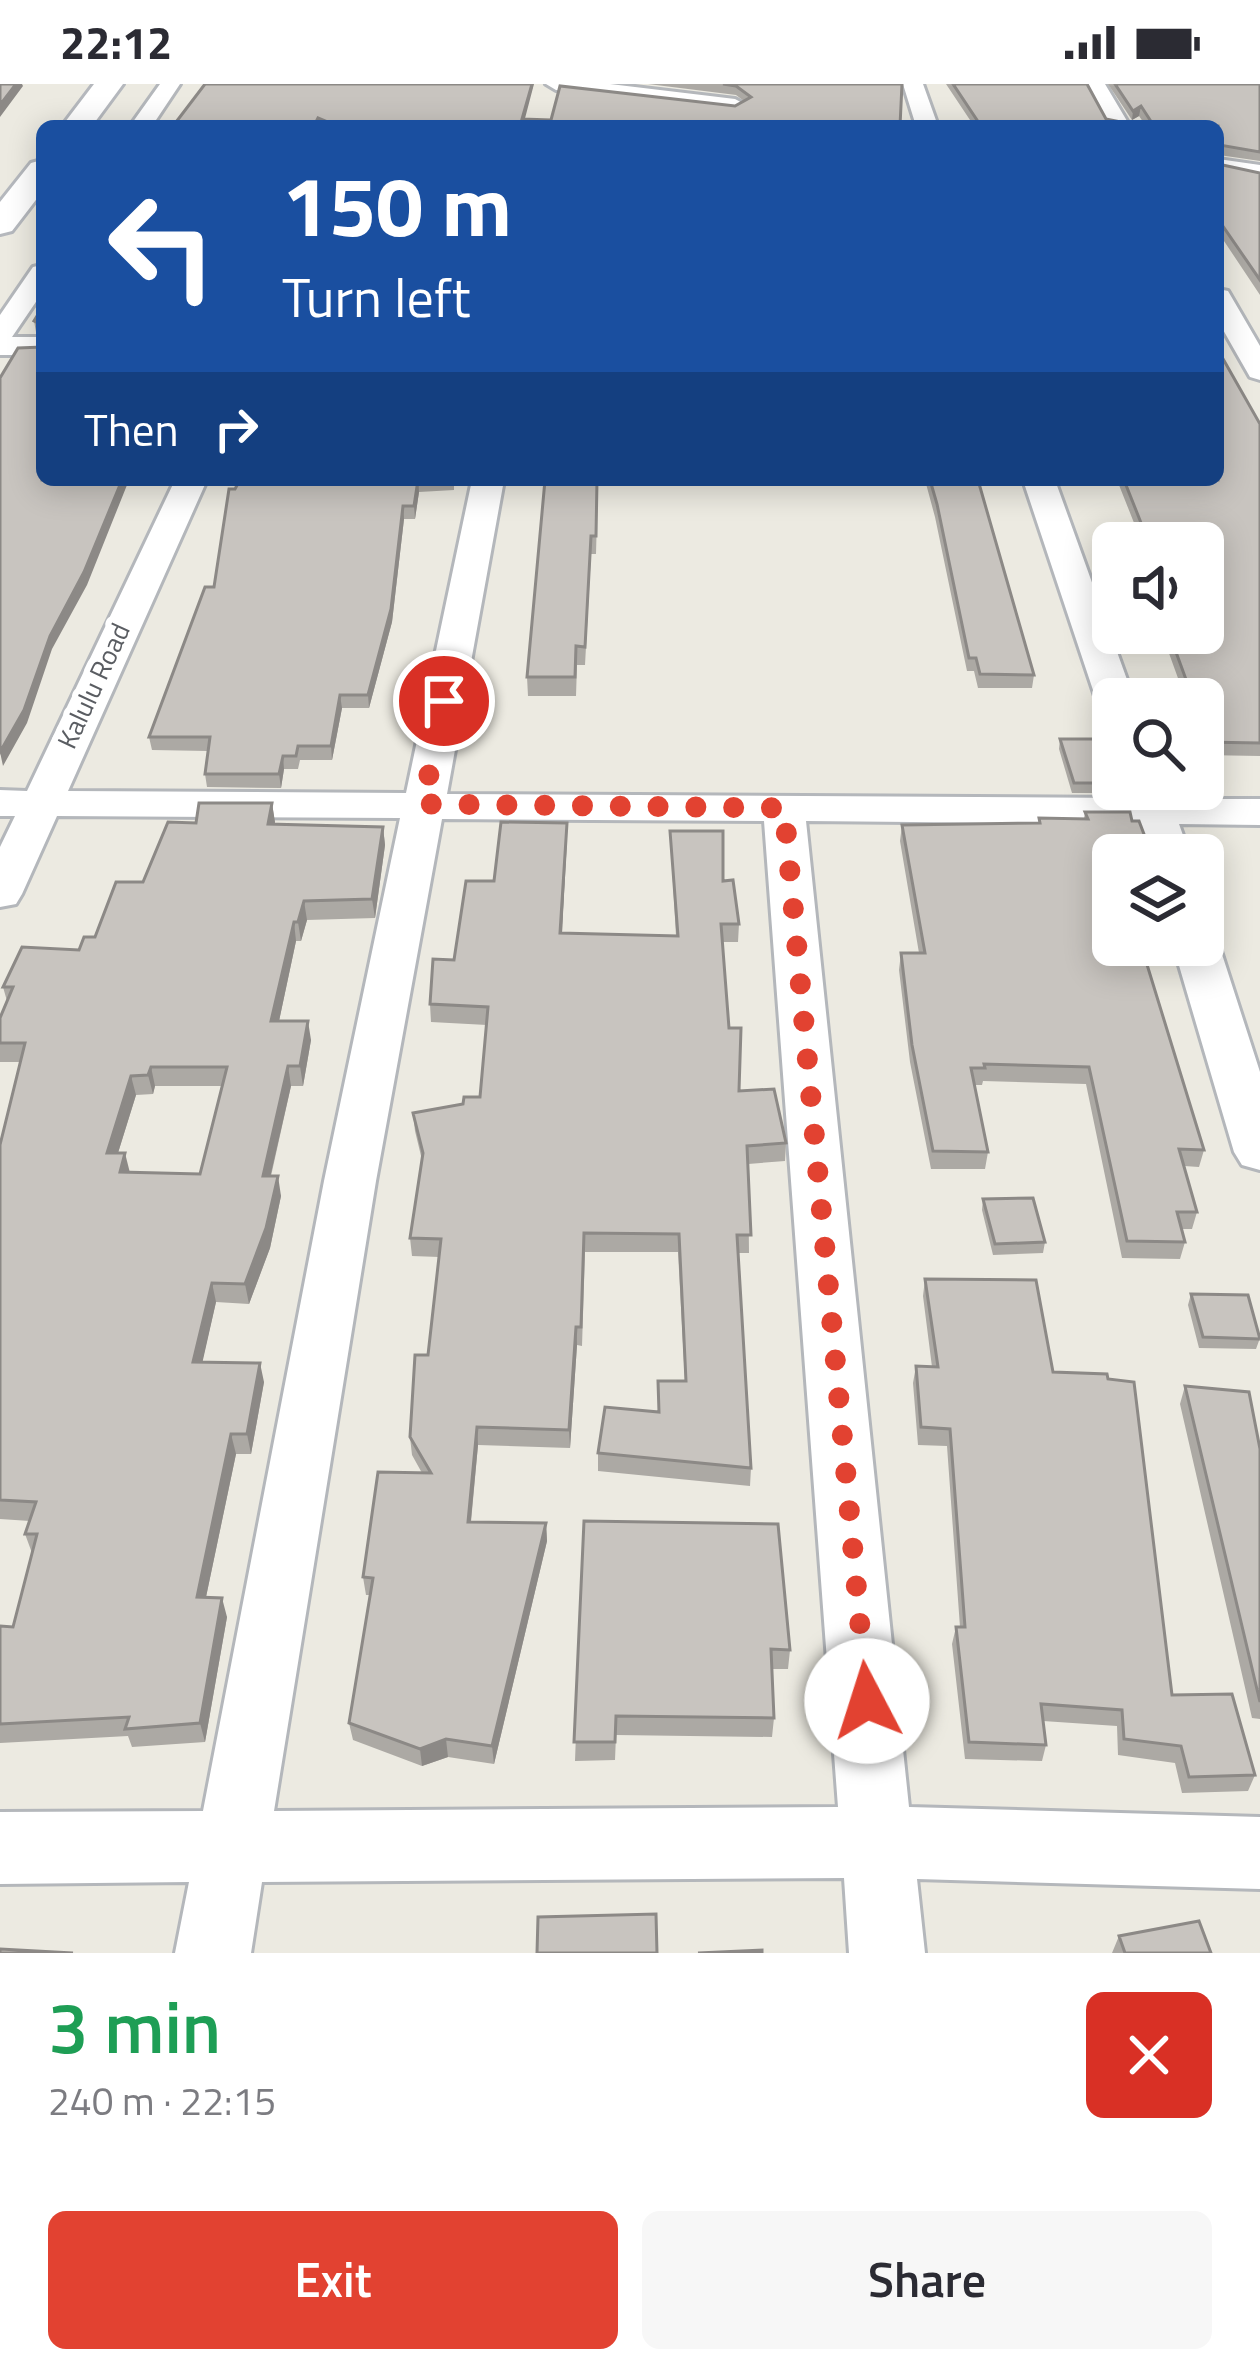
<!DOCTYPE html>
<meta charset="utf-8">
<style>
body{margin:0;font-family:"Titillium Web",sans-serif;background:#f7f7f7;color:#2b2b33;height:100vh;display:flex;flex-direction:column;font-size:45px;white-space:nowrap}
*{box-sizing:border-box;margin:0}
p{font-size:39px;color:#7c7c81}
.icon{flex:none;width:66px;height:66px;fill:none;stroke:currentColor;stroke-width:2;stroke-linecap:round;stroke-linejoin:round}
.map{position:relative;height:1869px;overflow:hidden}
.details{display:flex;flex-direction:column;background:#fff;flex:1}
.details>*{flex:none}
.banner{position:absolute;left:36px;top:36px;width:1188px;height:366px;border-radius:18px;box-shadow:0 6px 30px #0003;background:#1a4fa0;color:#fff;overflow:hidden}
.tools{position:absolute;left:1092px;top:438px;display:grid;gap:24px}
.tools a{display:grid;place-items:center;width:132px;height:132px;border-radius:18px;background:#fff;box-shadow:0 6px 30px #0003;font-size:60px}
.pin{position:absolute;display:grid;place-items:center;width:102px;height:102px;color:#fff;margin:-51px;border:6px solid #fff;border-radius:50%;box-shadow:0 3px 12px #0007}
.me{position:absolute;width:132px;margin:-66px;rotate:355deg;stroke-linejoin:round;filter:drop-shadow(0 0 9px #0008)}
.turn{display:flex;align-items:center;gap:42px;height:252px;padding:0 48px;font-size:54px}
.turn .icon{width:156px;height:156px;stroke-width:2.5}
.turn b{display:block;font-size:84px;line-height:102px}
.then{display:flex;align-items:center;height:114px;padding:0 48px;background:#0003;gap:24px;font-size:45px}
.round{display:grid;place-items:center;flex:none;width:126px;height:126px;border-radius:18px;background:#f7f7f7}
.headline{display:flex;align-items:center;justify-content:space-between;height:204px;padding:0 48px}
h1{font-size:72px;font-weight:600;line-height:90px;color:#1e9e55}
.button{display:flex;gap:24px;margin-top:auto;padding:24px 48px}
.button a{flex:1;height:138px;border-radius:18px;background:#e24231;color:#fff;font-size:48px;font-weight:600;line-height:138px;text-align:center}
.button a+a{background:#f7f7f7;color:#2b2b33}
.status{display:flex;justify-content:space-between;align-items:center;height:84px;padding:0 60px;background:#fff;direction:ltr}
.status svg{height:33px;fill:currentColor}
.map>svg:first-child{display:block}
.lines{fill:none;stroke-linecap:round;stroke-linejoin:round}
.street-casing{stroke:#b4b7bb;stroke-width:6}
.secondary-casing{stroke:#b5b8bd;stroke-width:6}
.street{fill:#fff;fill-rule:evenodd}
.secondary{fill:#fff;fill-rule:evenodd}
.wall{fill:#aca9a4;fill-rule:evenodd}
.shaded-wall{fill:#8c8986}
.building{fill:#c8c4bf;stroke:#8c8986;stroke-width:3;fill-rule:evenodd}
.route{stroke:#e24231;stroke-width:21;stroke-dasharray:0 37.8}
.labels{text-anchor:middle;stroke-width:12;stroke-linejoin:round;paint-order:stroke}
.far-street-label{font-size:27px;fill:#5a5d62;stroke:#fff}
</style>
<div class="status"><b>22:12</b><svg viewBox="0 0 49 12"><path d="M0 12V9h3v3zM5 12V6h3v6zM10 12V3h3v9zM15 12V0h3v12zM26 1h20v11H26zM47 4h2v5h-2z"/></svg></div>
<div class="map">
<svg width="1260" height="1869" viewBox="0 0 1260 1869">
<rect width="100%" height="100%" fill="#eceae1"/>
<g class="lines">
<defs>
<path id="street" d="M 160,0 L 180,0 L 152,42 L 130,42 Z
M 546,0 L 610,0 L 735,15 L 746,21 L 735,27 L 556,6 Z
M 903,0 L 923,0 L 938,42 L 916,42 Z
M 1085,0 L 1105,0 L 1130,42 L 1108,42 Z
M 1218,75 L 1260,81 L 1260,95 L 1218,89 Z
M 42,181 L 42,209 L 12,253 L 42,253 L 42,271 L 0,271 L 0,231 L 33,183 Z
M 1218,205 L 1228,207 L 1260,262 L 1260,296 L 1250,293 L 1218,237 Z
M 175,396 L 207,396 L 68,707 L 406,709 L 472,396 L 504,396 L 447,710 L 1128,714 L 1125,705 L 1167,705 L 1170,715 L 1260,715 L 1260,741 L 1179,740 L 1190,771 L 1146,771 L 1136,740 L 806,737 L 909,1723 L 1260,1733 L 1260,1805 L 917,1795 L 925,1869 L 849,1869 L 844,1794 L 262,1798 L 251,1869 L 175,1869 L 189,1798 L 0,1800 L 0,1728 L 203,1727 L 324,1097 L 400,734 L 57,732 L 22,810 L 16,820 L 0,823 L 0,763 L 15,732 L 0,732 L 0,706 L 27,707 ZM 442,735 L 764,737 L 838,1723 L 274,1727 L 376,1097 Z
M 1023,396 L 1055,396 L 1134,615 L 1113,615 L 1113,626 L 1101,623 L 1096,615 Z
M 1203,848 L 1212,851 L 1219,861 L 1260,988 L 1260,1086 L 1242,1081 L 1234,1068 L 1173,861 L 1203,861 Z"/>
<path id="secondary" d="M 94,0 L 123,0 L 92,42 L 62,42 Z
M 42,76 L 42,108 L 12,147 L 0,150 L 0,118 L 31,79 Z"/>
</defs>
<use href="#street" class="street-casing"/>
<use href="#secondary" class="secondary-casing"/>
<use href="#street" class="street"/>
<use href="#secondary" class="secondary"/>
</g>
<path class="wall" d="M 205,0 L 525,35 L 551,36 L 735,22 L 744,17 L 736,11 L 648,0 L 902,0 L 900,42 L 173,42 Z
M 946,0 L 1087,0 L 1106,35 L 1116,37 L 1116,42 L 974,42 Z
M 1108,0 L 1260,0 L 1260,77 L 1219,71 L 1218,42 L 1146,42 L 1139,32 L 1132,36 Z
M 1218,80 L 1260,89 L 1260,211 L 1218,148 Z
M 42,231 L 42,251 L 36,248 L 34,237 Z
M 1260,340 L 1260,672 L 1203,671 L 1203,615 L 1175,615 L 1176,608 L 1183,608 L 1166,561 L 1168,549 L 1203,549 L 1203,459 L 1142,459 L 1117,396 L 1218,396 Z
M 240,396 L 454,396 L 454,406 L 419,408 L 415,435 L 404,435 L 392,538 L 369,624 L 342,624 L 332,676 L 300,676 L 298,685 L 284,685 L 281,704 L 207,703 L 205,690 L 208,667 L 152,666 L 149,653 L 214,503 L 235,405 Z
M 598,396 L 596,470 L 591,470 L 585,581 L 577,581 L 576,612 L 528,612 L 527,593 Z
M 925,396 L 978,396 L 1034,591 L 1032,604 L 978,604 L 974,587 L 967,587 L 935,433 Z
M 1060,655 L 1113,688 L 1115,709 L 1072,709 L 1059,665 Z
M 272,719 L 275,740 L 383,743 L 385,761 L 375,834 L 307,836 L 301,857 L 296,857 L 279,937 L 311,956 L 303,1002 L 291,1002 L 271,1092 L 281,1112 L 270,1164 L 249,1220 L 216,1218 L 202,1278 L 264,1298 L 251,1370 L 236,1370 L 206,1513 L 227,1533 L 205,1658 L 132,1663 L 128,1652 L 0,1659 L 0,1542 L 13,1543 L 32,1469 L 25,1450 L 30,1437 L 0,1435 L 0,1061 L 20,978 L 0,978 L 0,934 L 7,917 L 3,903 L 79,866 L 95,853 L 196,739 ZM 155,1002 L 222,1002 L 200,1090 L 130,1089 L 118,1069 L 136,1011 L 153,1010 Z
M 1085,728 L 1113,771 L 1113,861 L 1153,861 L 1150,873 L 1145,873 L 1204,1066 L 1199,1083 L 1184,1082 L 1197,1128 L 1192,1145 L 1182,1145 L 1185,1158 L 1180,1175 L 1122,1174 L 1086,1000 L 983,997 L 982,1001 L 974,1001 L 988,1068 L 985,1085 L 931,1085 L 910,978 L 899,886 L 901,869 L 919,869 L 900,757 L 902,741 L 1039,739 L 1039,734 L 1084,735 Z
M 567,739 L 562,850 L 676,852 L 670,747 L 723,797 L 739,840 L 738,858 L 722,858 L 729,944 L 739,1007 L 786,1059 L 785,1077 L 748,1080 L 749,1169 L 738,1169 L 751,1384 L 750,1402 L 598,1387 L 598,1369 L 658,1328 L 685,1297 L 678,1168 L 585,1168 L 582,1262 L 577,1261 L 570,1364 L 478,1361 L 471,1438 L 546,1439 L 547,1457 L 494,1680 L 448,1673 L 422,1682 L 353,1656 L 349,1639 L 370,1511 L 366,1511 L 363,1493 L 422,1389 L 412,1371 L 410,1353 L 428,1271 L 439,1173 L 412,1172 L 410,1154 L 422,1076 L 415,1047 L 413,1029 L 463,1020 L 480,1013 L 487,941 L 431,938 L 430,920 L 494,797 Z
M 983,1115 L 1045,1158 L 1043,1169 L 993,1171 L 982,1126 Z
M 925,1195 L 1053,1288 L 1172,1611 L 1255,1691 L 1248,1707 L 1182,1709 L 1175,1679 L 1118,1671 L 1117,1642 L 1043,1637 L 1046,1661 L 1042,1677 L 965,1675 L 952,1560 L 956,1543 L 960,1543 L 947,1362 L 918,1361 L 913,1299 L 916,1282 L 932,1283 L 923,1212 Z
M 1191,1210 L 1260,1254 L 1256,1265 L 1199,1264 L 1188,1221 Z
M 1185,1302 L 1260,1365 L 1260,1635 L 1252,1634 L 1180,1320 Z
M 584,1437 L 790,1566 L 788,1585 L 772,1585 L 774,1634 L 772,1653 L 616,1651 L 615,1676 L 575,1677 Z
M 1119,1852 L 1211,1869 L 1112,1869 Z"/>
<path class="shaded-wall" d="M 16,0 L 22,0 L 23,2 L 0,33 L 0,21 Z
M 532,0 L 534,0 L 523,42 L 522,35 Z
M 1141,22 L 1139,32 L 1132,36 L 1133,27 Z
M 122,396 L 129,396 L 87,501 L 52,565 L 27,639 L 3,682 L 0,668 L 50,552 Z
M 418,396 L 419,408 L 415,435 L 414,422 Z
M 403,422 L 404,435 L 392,538 L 369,624 L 368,611 Z
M 340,611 L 342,624 L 332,676 L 331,662 Z
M 283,672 L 284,685 L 281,704 L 279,690 Z
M 272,719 L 275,738 L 271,758 L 268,740 Z
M 567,739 L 567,756 L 561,867 L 560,849 Z
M 383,743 L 385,761 L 375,834 L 372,815 Z
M 304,817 L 307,836 L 301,857 L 298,838 Z
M 294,838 L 296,857 L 275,956 L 271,937 Z
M 308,937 L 311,956 L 303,1002 L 300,982 Z
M 288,982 L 291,1002 L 266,1111 L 263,1092 Z
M 151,983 L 155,1002 L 153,1010 L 148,991 Z
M 131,992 L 136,1011 L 112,1088 L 107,1069 Z
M 125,1069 L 130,1089 L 120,1088 Z
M 278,1092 L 281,1112 L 270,1164 L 249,1220 L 245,1200 Z
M 212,1199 L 216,1218 L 198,1298 L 193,1278 Z
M 576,1243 L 577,1261 L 570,1364 L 569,1346 Z
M 260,1279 L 264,1298 L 251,1370 L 247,1350 Z
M 477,1343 L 478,1361 L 469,1456 L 468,1438 Z
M 231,1350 L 236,1370 L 202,1532 L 197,1513 Z
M 546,1439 L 547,1457 L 494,1680 L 492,1662 Z
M 222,1514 L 227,1533 L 205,1658 L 200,1639 Z
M 446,1655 L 448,1673 L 422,1682 L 420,1665 Z"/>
<path class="building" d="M 0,0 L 16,0 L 0,21 Z
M 205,0 L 532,0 L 522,35 L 551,36 L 560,2 L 735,22 L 751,13 L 736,2 L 723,0 L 902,0 L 900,42 L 337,42 L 318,34 L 314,42 L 173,42 Z
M 953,0 L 1087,0 L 1106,35 L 1116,37 L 1109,42 L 981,42 Z
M 1115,0 L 1260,0 L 1260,68 L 1220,61 L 1218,63 L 1218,42 L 1154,42 L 1141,22 L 1133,27 Z
M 1218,80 L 1260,89 L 1260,196 L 1218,135 Z
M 42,231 L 42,241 L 34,237 L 37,232 Z
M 42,263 L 42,396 L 122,396 L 84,488 L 50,552 L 24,626 L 0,668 L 0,294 L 18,264 Z
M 1218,266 L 1260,340 L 1260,659 L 1203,658 L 1203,615 L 1178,615 L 1176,608 L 1191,609 L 1169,549 L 1203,549 L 1203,459 L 1149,459 L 1124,396 L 1218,396 Z
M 240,396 L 418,396 L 414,422 L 403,422 L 391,525 L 368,611 L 340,611 L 331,662 L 298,662 L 296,672 L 283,672 L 279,690 L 205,690 L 210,653 L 149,653 L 205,503 L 214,503 L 229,405 L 235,405 Z
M 545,396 L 597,396 L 596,452 L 591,452 L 585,563 L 576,562 L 575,593 L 527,593 Z
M 930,396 L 978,396 L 1034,591 L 980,590 L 976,574 L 969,574 L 937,420 Z
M 1060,655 L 1102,655 L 1113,688 L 1113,699 L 1074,699 Z
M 199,719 L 272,719 L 268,740 L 383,743 L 372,815 L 304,817 L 298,838 L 294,838 L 271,937 L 308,937 L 300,982 L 288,982 L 263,1092 L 278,1092 L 266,1144 L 245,1200 L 212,1199 L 193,1278 L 260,1279 L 247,1350 L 231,1350 L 197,1513 L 222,1514 L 200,1639 L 125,1645 L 129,1633 L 0,1640 L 0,1542 L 13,1543 L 37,1450 L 25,1450 L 36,1418 L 0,1416 L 0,1061 L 25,959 L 0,959 L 0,934 L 13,903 L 3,903 L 22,863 L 79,866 L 84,853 L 95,853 L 116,798 L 143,798 L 168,738 L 196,739 ZM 151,983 L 227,983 L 200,1090 L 120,1088 L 125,1069 L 107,1069 L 131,992 L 148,991 Z
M 1085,728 L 1130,728 L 1132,737 L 1139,737 L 1147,758 L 1156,759 L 1159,771 L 1113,771 L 1113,861 L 1141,861 L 1204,1066 L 1179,1065 L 1197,1128 L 1177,1128 L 1185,1158 L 1127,1157 L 1089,983 L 984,980 L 985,984 L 971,984 L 988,1068 L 933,1067 L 912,961 L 901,869 L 925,869 L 902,741 L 1040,739 L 1039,734 L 1088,735 Z
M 501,738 L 567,739 L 560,849 L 678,852 L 670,747 L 723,747 L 723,797 L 733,796 L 739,840 L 721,840 L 729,944 L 741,944 L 739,1007 L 774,1005 L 786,1059 L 747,1062 L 751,1151 L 737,1151 L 751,1384 L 598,1369 L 605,1323 L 659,1328 L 658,1297 L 686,1297 L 679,1150 L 584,1149 L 581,1243 L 576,1243 L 569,1346 L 477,1343 L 468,1438 L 546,1439 L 492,1662 L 446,1655 L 420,1665 L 349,1639 L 373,1494 L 363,1493 L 378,1388 L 431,1389 L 410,1353 L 415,1271 L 428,1271 L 441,1155 L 410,1154 L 423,1069 L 413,1029 L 463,1020 L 464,1013 L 480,1013 L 488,923 L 430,920 L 433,875 L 454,876 L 466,797 L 494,797 Z
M 1033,1114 L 1045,1158 L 995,1160 L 983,1115 Z
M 925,1195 L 1036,1196 L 1053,1288 L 1107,1290 L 1108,1295 L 1134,1298 L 1172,1611 L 1232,1610 L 1255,1691 L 1189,1693 L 1181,1662 L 1124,1655 L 1122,1626 L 1041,1620 L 1046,1661 L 969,1658 L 956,1543 L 965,1543 L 950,1345 L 921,1343 L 916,1282 L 938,1283 Z
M 1191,1210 L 1248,1211 L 1260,1255 L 1203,1253 Z
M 1185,1302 L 1249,1308 L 1260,1365 L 1260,1618 Z
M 584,1437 L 778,1440 L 790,1566 L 771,1565 L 774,1634 L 616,1632 L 615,1658 L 574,1658 Z
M 656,1830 L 657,1869 L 537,1869 L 538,1833 Z
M 1199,1837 L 1211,1869 L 1125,1869 L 1119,1852 Z
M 0,1865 L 73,1869 L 0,1869 Z
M 762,1866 L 762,1869 L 698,1869 Z"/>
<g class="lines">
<path class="route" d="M 444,617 L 423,720 L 784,724 L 867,1617"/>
</g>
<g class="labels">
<g class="far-street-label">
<text transform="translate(94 602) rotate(-65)" y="9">Kalulu Road</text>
</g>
</g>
</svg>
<div class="tools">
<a><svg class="icon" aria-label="sound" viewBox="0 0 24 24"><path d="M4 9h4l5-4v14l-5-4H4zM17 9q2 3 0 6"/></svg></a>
<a><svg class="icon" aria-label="search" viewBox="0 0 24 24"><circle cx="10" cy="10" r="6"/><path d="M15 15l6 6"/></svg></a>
<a><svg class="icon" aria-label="layers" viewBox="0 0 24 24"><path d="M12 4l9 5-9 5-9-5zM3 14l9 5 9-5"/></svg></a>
</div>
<div class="pin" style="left:444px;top:617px;background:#d93025"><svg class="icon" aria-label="arrive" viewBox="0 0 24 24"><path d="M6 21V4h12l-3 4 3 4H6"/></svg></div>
<svg class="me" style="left:867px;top:1617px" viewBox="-20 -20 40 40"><circle r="19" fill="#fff"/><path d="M0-13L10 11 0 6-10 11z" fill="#e24231"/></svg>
<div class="banner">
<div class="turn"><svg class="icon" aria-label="left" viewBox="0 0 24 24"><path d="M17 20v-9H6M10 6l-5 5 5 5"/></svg><div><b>150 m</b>Turn left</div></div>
<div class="then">Then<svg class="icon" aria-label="right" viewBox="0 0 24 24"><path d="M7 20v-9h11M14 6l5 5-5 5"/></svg></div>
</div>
</div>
<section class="details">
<div class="headline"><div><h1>3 min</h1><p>240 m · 22:15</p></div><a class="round" style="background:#d93025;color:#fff"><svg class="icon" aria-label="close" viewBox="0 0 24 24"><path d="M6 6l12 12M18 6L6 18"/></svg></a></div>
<div class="button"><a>Exit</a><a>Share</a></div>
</section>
